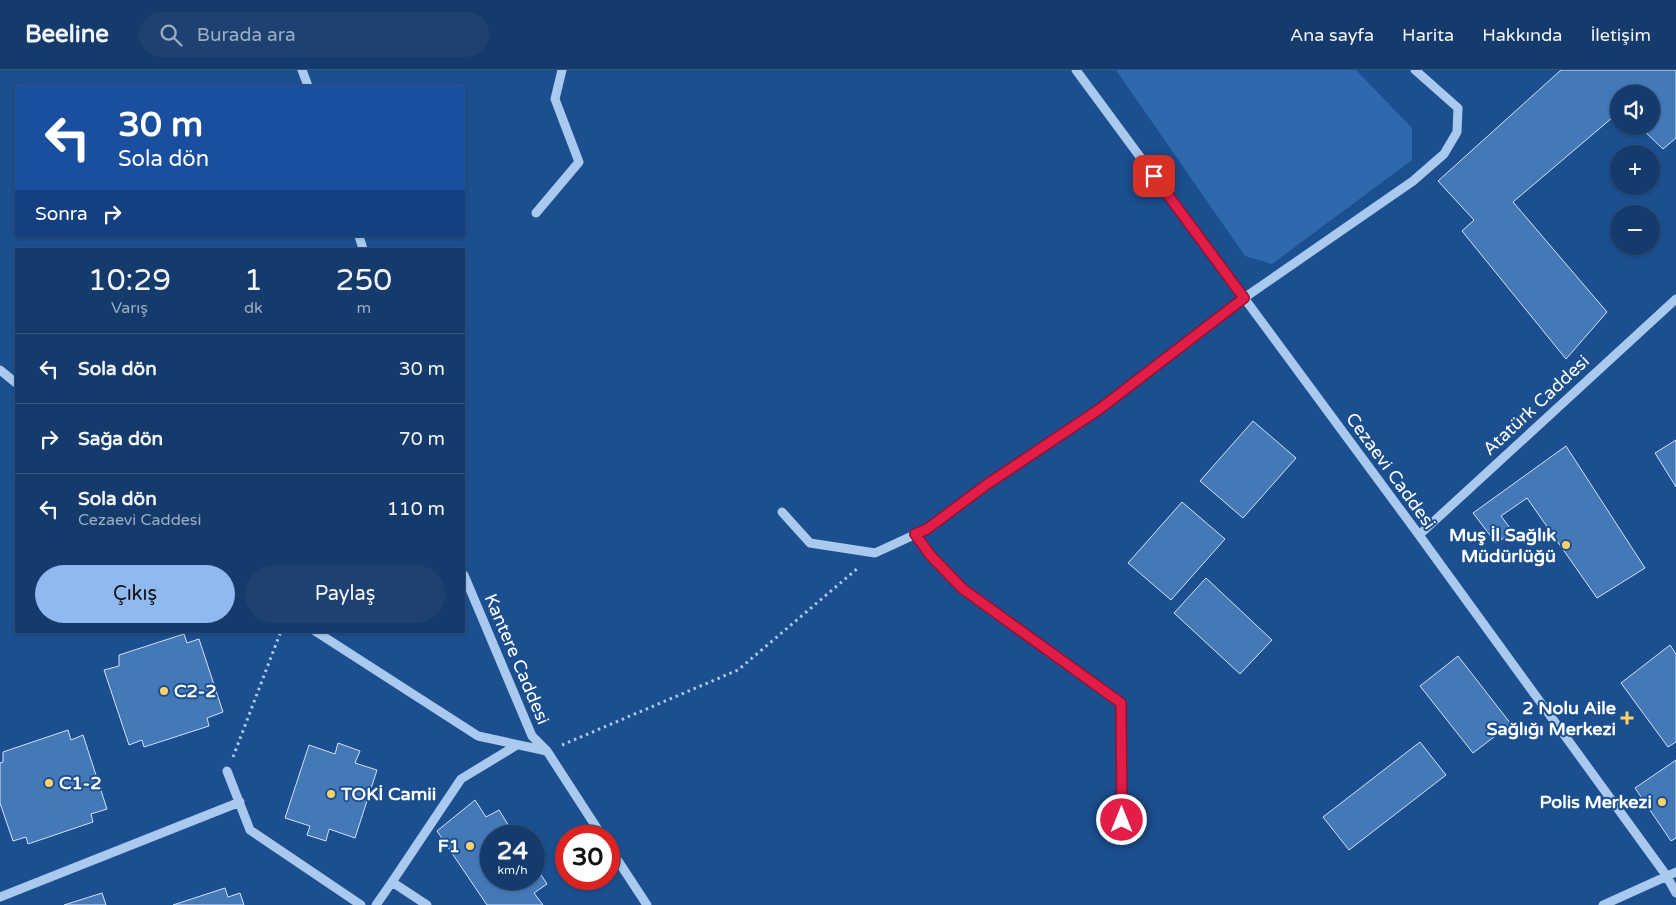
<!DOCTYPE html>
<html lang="tr">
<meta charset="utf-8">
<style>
body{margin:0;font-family:"Varela Round",sans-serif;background:#1d4271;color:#f1f3f6;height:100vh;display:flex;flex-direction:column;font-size:19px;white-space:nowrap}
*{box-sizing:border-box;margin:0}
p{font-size:16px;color:#9dadc1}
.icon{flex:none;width:28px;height:28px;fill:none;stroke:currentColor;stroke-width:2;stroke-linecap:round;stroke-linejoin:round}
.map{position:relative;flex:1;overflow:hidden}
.panel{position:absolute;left:15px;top:178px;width:450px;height:385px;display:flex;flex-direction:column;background:#143b6b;border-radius:0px;box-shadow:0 1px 4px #0004,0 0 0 1px #33557e}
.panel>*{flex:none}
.banner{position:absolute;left:15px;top:15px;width:450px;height:152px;border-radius:0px;box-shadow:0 1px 4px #0004,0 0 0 1px #33557e;background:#1a4fa0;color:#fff;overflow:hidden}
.tools{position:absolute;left:1610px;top:15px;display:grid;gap:10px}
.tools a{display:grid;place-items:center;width:50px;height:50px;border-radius:50%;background:#143b6b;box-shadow:0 1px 4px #0004,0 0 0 1px #33557e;font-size:25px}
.speed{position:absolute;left:480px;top:755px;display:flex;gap:10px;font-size:25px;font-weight:700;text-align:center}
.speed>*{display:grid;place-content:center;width:65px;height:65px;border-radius:50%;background:#143b6b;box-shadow:0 1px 4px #0004,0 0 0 1px #33557e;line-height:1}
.speed small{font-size:12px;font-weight:400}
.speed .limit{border:8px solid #d22;background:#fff;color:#111}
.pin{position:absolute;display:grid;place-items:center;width:42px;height:42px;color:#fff;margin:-21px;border-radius:10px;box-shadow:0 2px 8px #0006}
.me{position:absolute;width:55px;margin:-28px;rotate:0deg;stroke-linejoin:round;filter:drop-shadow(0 0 4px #0008)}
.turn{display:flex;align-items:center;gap:18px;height:105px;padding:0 20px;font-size:22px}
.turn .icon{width:65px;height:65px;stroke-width:2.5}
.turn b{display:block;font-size:35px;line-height:42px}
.then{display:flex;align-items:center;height:48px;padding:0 20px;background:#0003;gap:10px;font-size:19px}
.eta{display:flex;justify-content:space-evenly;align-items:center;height:85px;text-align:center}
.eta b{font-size:30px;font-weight:600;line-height:35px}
.primary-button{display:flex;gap:10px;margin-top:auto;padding:10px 20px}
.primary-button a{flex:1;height:58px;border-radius:30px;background:#90b9f0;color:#111;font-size:20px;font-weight:600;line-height:58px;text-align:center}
.primary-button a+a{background:#1d4271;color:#f1f3f6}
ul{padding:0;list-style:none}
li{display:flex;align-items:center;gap:15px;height:70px;padding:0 20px;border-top:1px solid #33557e}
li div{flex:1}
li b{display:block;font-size:19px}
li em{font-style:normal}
header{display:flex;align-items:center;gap:30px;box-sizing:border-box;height:70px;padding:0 25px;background:#143b6b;border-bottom:1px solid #33557e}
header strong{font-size:24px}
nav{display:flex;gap:28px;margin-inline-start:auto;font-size:18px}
.search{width:350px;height:45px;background:#1d4271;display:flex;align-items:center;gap:12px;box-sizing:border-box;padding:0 18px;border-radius:28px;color:#9dadc1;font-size:19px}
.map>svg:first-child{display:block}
.green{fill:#2e69ad}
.building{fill:#4478b7;stroke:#cfe3fa}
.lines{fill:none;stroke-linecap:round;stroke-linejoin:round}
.path{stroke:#a9c9ee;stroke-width:3;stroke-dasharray:2.5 4;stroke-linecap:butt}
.minor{stroke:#a9c9ee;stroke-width:9}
.route-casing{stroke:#92132f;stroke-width:12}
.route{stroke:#e11d48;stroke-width:9}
.poi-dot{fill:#ffd166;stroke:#1b4f8f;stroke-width:2}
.labels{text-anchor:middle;stroke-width:4;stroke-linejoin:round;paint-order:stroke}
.street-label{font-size:18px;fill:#fff;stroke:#1b4f8f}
.poi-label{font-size:18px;font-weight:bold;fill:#fff;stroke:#1b4f8f;text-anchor:end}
</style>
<header>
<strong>Beeline</strong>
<div class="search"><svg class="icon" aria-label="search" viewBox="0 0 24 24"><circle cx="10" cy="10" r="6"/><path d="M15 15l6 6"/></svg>Burada ara</div>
<nav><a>Ana sayfa</a><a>Harita</a><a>Hakkında</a><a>İletişim</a></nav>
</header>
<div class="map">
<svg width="1676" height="835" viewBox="0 0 1676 835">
<rect width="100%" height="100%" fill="#1b4f8f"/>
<path class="green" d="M 1116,0 L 1356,0 L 1412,58 L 1412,90 L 1272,194 L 1245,186 Z"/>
<path class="building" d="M 1561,0 L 1676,0 L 1676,68 L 1663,79 L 1639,56 L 1651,56 L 1651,24 L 1619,24 L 1619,42 L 1513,132 L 1607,242 L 1566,289 L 1462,161 L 1474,150 L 1438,111 Z
M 1253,351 L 1296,388 L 1243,448 L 1200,411 Z
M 1676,370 L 1676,417 L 1655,383 Z
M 1566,376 L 1645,498 L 1597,528 L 1527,428 L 1501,446 L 1513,462 L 1496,473 L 1473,443 Z
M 1182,432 L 1225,469 L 1171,530 L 1128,493 Z
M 1206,508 L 1272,570 L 1240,604 L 1174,543 Z
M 184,564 L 187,573 L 199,569 L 223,642 L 207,648 L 209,656 L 144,677 L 142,670 L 129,675 L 104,600 L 119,596 L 119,585 Z
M 1670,575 L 1676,584 L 1676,672 L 1668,677 L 1621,613 Z
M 1458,586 L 1511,654 L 1473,683 L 1420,616 Z
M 68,660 L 71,670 L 83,665 L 107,739 L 91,744 L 93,752 L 28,774 L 26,767 L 13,771 L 0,733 L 0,693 L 3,692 L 3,682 Z
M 1420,672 L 1446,705 L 1349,780 L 1323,747 Z
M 338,673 L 360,681 L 355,693 L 377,700 L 355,768 L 329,759 L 326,771 L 307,765 L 310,756 L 285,748 L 309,675 L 335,684 Z
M 1676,690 L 1676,768 L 1671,771 L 1635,718 Z
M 475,730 L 486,747 L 499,740 L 512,761 L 505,766 L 491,766 L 491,809 L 534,809 L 534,794 L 547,814 L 534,823 L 543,835 L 487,835 L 437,761 Z
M 225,818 L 228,827 L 240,823 L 244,835 L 173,835 Z
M 102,823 L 106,835 L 64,835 Z"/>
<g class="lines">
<path class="path" d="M 562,675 L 738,600 L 858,498
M 233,687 L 281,561"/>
<path class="minor" d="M 302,0 L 308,16
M 1076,0 L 1419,465 L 1666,805 L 1676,823
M 536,143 L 579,92 L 555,29 L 562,0
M 359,166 L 363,179
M 0,300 L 16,313
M 782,442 L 810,473 L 875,483 L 927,459 L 986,415 L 1101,338 L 1244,228 L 1413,111 L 1444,84 L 1457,62 L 1458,38 L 1415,0
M 915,464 L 931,486 L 963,519 L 1121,633 L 1122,770
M 1419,465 L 1676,229
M 464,505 L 532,666 L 547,681 L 602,766
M 315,561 L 478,666 L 547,681
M 227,701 L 250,760 L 361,835
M 609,777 L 647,835
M 392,812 L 461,709 L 517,675
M 0,827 L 240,732
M 376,835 L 392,812 L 427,835
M 1603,835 L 1676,802"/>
</g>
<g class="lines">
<defs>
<path id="route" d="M 1122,750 L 1121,633 L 963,519 L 931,486 L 915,464 L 927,459 L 986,415 L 1101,338 L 1244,228 L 1154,106"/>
</defs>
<use href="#route" class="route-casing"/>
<use href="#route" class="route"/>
</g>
<g class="poi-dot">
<circle cx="1566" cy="475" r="5"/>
<circle cx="164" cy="621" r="5"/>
<path d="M1624.5 640.5h5v5h5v5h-5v5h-5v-5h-5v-5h5z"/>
<circle cx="49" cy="713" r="5"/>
<circle cx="331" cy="724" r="5"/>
<circle cx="1662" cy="732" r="5"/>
<circle cx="470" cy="776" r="5"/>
</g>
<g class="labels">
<g class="street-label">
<text transform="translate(1536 335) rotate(-43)" y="6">Atatürk Caddesi</text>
<text transform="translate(1391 401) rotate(54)" y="6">Cezaevi Caddesi</text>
<text transform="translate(517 589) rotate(67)" y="6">Kantere Caddesi</text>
</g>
<g class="poi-label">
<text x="1556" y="471">Muş İl Sağlık<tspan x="1556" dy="21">Müdürlüğü</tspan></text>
<text x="174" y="627" text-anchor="start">C2-2</text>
<text x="1616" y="644">2 Nolu Aile<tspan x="1616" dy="21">Sağlığı Merkezi</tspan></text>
<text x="59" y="719" text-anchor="start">C1-2</text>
<text x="341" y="730" text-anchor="start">TOKİ Camii</text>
<text x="1652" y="738">Polis Merkezi</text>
<text x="460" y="782">F1</text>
</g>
</g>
</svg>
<div class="tools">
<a><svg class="icon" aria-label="sound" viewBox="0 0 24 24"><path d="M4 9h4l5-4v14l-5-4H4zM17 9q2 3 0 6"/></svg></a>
<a>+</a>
<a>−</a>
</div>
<div class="speed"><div>24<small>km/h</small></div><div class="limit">30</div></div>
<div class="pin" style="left:1154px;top:106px;background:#d93025"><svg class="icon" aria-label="arrive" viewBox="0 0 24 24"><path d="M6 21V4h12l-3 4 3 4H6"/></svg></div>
<svg class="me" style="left:1122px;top:750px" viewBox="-20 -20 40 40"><circle r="17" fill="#e11d48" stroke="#fff" stroke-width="3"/><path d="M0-11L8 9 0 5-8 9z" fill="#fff"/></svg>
<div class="banner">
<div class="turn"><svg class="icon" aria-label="left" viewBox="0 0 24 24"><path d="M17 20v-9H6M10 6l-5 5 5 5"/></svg><div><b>30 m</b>Sola dön</div></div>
<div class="then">Sonra<svg class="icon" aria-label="right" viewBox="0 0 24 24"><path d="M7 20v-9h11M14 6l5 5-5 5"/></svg></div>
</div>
<section class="panel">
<div class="eta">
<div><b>10:29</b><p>Varış</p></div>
<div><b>1</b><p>dk</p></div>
<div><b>250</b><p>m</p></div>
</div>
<ul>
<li><svg class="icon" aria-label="left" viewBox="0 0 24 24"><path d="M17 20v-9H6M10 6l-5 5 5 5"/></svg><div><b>Sola dön</b></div><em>30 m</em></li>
<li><svg class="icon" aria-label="right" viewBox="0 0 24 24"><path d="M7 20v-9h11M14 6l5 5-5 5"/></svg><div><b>Sağa dön</b></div><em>70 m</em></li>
<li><svg class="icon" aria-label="left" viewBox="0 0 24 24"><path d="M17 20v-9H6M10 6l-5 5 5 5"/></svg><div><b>Sola dön</b><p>Cezaevi Caddesi</p></div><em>110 m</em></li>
</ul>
<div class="primary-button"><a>Çıkış</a><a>Paylaş</a></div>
</section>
</div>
